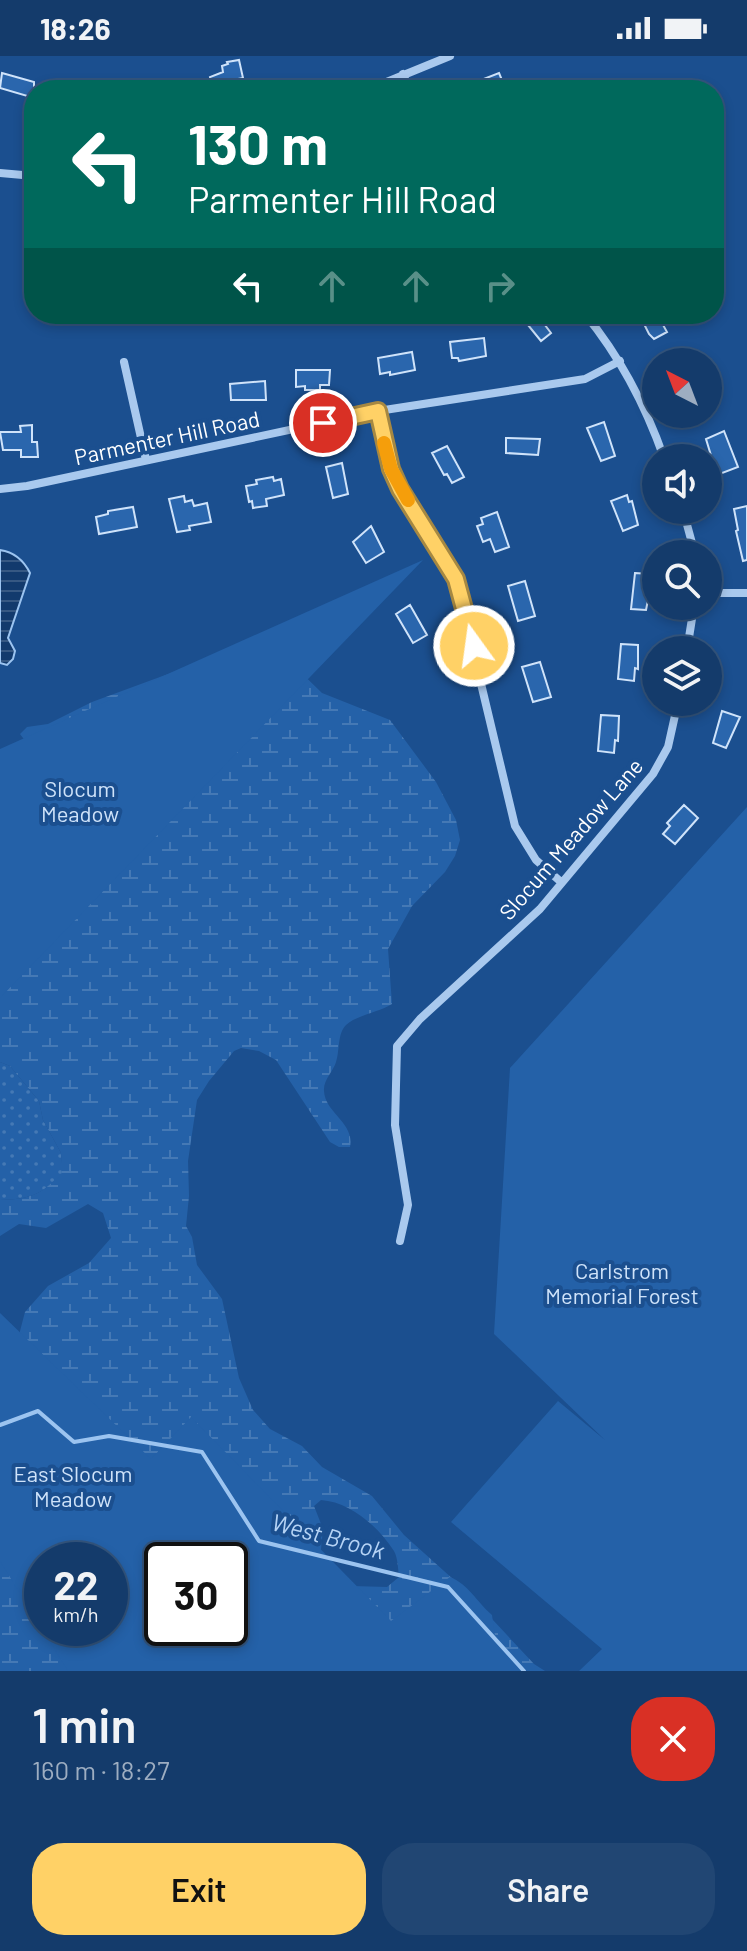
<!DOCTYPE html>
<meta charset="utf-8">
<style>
body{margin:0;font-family:Barlow,sans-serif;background:#214673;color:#f1f3f6;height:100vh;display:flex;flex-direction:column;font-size:30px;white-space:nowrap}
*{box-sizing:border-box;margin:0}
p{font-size:26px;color:#9dadc1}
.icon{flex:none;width:44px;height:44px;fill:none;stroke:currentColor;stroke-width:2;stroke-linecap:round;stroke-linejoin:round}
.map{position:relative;height:1615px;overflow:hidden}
.panel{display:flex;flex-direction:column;background:#143b6b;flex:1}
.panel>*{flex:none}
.guide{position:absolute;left:24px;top:24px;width:700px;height:244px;border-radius:32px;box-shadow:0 4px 12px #0003,0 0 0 2px #33557e;background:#00695c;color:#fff;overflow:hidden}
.needle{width:52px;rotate:318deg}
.buttons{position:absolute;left:642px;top:292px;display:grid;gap:16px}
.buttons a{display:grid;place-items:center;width:80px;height:80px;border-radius:50%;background:#143b6b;box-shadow:0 4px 12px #0003,0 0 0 2px #33557e;font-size:40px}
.speed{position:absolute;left:24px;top:1486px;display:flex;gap:16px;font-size:40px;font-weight:700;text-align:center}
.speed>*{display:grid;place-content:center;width:104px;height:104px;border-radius:50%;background:#143b6b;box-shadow:0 4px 12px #0003,0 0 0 2px #33557e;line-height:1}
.speed small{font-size:20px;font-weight:400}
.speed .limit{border:4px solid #111;border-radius:12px;background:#fff;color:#111}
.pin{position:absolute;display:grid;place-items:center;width:68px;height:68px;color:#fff;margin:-34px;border:4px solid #fff;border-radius:50%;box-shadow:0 2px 8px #0007}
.me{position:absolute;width:88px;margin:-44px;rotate:346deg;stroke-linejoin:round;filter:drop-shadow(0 0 6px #0008)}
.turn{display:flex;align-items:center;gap:28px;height:168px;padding:0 32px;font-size:36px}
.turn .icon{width:104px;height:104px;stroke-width:2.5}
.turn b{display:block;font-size:56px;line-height:68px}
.lanes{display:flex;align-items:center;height:76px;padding:0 32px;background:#0003;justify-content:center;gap:40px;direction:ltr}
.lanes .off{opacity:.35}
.round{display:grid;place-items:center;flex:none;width:84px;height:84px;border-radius:32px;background:#214673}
.overview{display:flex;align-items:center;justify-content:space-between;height:136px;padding:0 32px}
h1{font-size:48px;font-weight:600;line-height:60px}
.cta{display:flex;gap:16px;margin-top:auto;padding:16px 32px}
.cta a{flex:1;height:92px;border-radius:32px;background:#ffd166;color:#111;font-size:32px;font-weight:600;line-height:92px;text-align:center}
.cta a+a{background:#214673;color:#f1f3f6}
.status{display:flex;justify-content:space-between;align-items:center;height:56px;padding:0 40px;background:#143b6b;direction:ltr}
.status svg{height:22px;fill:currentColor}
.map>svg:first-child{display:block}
.grass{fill:url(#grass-dots)}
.wetland{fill:url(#wetland-marsh);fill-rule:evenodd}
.green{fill:#2461a8;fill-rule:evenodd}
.water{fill:url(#water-rules);stroke:#9cc4f0;stroke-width:2}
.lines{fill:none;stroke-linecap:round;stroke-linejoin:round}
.stream{stroke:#9cc4f0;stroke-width:4}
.building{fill:#2a66ad;stroke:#cfe3fa;stroke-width:2}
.minor{stroke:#a9c9ee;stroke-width:8}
.route-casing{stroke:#a68842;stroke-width:20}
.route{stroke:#ffd166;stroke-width:14}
.slow{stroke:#f59e0b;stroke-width:14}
.labels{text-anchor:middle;stroke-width:8;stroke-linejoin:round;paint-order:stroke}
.street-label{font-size:22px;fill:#fff;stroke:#1b4f8f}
.park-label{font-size:22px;fill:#cfe3fa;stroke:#1b4f8f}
.water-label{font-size:24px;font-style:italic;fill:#b5d3f5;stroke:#1b4f8f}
</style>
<div class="status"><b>18:26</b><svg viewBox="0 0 49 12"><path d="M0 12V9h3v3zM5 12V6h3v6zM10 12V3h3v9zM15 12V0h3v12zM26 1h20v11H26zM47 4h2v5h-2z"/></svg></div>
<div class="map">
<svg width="747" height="1615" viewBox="0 0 747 1615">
<defs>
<pattern id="grass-dots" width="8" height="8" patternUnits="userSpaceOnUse" patternTransform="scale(2)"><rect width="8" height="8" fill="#2461a8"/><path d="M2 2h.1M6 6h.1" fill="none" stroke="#4579b5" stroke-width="1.8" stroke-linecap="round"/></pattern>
<pattern id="wetland-marsh" width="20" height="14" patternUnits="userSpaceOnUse" patternTransform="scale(2)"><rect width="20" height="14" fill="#2461a8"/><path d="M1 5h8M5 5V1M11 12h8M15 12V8" fill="none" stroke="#4579b5"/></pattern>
<pattern id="water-rules" width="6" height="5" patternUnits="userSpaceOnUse" patternTransform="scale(2)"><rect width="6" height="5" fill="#123a6d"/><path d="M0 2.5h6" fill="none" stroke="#365883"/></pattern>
</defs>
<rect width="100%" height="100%" fill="#1b4f8f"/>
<path class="grass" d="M 0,1006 L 10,1010 L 39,1045 L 43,1064 L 61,1097 L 63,1118 C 39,1139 32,1143 0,1144 Z"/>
<path class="wetland" d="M 286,602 L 322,637 L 390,664 L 436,726 L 456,764 L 460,784 L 455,800 L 445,816 L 412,850 L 388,893 L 392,948 C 379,956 355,960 346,969 C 337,978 340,995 336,1006 C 333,1016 323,1024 324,1035 C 325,1057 355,1067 350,1091 L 339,1091 L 330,1086 L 276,1004 L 259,995 L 241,992 L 234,995 L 209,1025 L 197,1044 L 188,1105 L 189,1140 L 186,1170 L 192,1181 L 197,1209 L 222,1243 L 239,1322 L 253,1354 L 270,1373 L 302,1390 L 322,1411 L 372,1440 L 404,1479 L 464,1533 L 534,1608 L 545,1615 L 0,1615 L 0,1323 L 13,1302 L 25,1256 L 48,1230 L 89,1207 L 111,1182 L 103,1157 L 88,1148 L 46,1172 L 19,1168 L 0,1180 L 0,1144 C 32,1143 39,1139 62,1118 L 61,1097 L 43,1064 L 39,1045 L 10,1010 L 0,1006 L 0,795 L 42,707 L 20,678 L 27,671 L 48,668 L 92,646 L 198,607 ZM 321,1444 C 350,1446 378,1470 394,1495 C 398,1502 398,1513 399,1521 L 387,1531 L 351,1530 L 320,1503 L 323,1473 L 314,1450 ZM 42,1504 L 110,1504 L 110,1572 L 42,1572 ZM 162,1504 L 230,1504 L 230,1572 L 162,1572 Z"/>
<path class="green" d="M 423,504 L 0,942 L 0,693 Z
M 747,751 L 747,1615 L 579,1615 L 602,1593 L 451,1466 L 558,1345 L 605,1384 L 494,1278 L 510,1012 Z
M 0,1257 L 151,1403 L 191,1361 L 391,1565 L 450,1521 C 469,1529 476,1545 492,1559 L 495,1580 L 527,1615 L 68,1615 L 0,1505 ZM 42,1504 L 110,1504 L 110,1572 L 42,1572 ZM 162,1504 L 230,1504 L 230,1572 L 162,1572 Z"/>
<path class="water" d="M 0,494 C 14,496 24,505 30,517 L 8,582 L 15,595 L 13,603 L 7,609 L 0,607 Z"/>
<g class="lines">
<path class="stream" d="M 0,1369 L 38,1355 L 74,1386 L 109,1380 L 202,1396 L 259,1485 L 448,1531 L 524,1615"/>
</g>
<path class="building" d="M 239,4 L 243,22 L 233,24 L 234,28 L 227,30 L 228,34 L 213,34 L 210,21 L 223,16 L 222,10 L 228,8 L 227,6 Z
M 2,17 L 34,26 L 34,42 L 0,32 Z
M 499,17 L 506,34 L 458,34 L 458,33 Z
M 519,258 L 541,258 L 548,266 L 545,269 L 551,277 L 541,285 Z
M 639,258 L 657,258 L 667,276 L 654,283 L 649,278 Z
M 484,282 L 486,300 L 459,305 L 458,302 L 452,302 L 450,286 Z
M 412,296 L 415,314 L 390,319 L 390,316 L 380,318 L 378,302 Z
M 296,314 L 330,314 L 329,329 L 320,329 L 320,334 L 305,334 L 305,330 L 296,331 Z
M 265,325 L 266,344 L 231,344 L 230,328 Z
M 604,366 L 615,400 L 601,405 L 587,372 Z
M 32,369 L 32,386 L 37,386 L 38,401 L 21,401 L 21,394 L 3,394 L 0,376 L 21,376 L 20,370 Z
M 724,375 L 738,411 L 717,419 L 706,383 Z
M 506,382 L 540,383 L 538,399 L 506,397 Z
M 447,390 L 464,421 L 452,427 L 447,418 L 444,419 L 432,397 Z
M 342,407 L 348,438 L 333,442 L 326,411 Z
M 273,421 L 274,425 L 281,423 L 284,439 L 266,443 L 267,450 L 253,452 L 252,445 L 249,446 L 246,430 L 257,428 L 256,424 Z
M 627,439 L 629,446 L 632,445 L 638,469 L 623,475 L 611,445 Z
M 184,440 L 185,446 L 192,444 L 194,450 L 207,447 L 211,466 L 189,470 L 190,474 L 177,476 L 169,443 Z
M 747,450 L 747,504 L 743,505 L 736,475 L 738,474 L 734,453 Z
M 133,451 L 137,471 L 99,478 L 96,461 L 108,458 L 108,455 Z
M 497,456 L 509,491 L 495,496 L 490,483 L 483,486 L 477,470 L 483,468 L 481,462 Z
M 371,470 L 384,496 L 366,507 L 353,486 Z
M 635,517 L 649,518 L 648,533 L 650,534 L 646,554 L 631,553 Z
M 525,525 L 535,560 L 518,565 L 508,530 Z
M 410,549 L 427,579 L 413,587 L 396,558 Z
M 621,588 L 638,589 L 638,613 L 635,612 L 634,625 L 618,623 Z
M 540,606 L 551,641 L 533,646 L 522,611 Z
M 722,655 L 740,661 L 726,692 L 713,687 Z
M 601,659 L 619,660 L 618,685 L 615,684 L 614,697 L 598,695 Z
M 684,749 L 698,762 L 675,788 L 663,778 L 670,770 L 667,767 Z"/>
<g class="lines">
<path class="minor" d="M 403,18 L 410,34
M 367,34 L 450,0
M 0,117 L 34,120
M 585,258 C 621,302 645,348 664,402
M 124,306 L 146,404
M 378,355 L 391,413 L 400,433 L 456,523 L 515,770 L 536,804 L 561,826
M 0,433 L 27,430 L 378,355 L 585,323 L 620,305
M 683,454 L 695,498
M 708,537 L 747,537
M 687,594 L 694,550
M 400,1185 L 408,1149 L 395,1069 L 397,990 L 420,963 L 540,853 L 653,718 L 668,691 L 678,646"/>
</g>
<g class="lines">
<defs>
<path id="route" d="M 323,367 L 378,355 L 391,413 L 400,433 L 456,523 L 474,590"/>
</defs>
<use href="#route" class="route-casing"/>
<use href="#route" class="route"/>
<path class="slow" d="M 384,387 L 391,413 L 408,444"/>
</g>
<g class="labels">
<g class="street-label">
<text transform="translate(167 382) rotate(-12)" y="8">Parmenter Hill Road</text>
<text transform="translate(571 783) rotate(-49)" y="8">Slocum Meadow Lane</text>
</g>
<g class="park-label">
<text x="80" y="741">Slocum<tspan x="80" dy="25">Meadow</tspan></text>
<text x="622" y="1223">Carlstrom<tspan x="622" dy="25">Memorial Forest</tspan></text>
<text x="73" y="1426">East Slocum<tspan x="73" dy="25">Meadow</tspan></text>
</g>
<g class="water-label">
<text transform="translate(328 1481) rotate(15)" y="8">West Brook</text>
</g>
</g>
</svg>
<div class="buttons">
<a><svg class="needle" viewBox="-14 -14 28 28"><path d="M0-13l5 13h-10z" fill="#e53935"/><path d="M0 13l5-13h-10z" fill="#9dadc1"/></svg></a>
<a><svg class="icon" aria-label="sound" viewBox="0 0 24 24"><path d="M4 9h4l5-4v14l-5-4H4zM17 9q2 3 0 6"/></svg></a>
<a><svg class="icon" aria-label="search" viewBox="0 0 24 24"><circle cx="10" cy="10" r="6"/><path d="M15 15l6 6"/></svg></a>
<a><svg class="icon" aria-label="layers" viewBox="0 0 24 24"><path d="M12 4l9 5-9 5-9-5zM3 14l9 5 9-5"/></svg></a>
</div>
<div class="speed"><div>22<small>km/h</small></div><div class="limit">30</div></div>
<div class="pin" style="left:323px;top:367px;background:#d93025"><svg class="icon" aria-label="arrive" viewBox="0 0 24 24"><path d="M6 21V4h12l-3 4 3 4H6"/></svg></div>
<svg class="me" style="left:474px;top:590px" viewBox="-20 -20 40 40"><circle r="17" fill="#ffd166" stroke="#fff" stroke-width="3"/><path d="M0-11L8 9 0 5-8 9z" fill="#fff"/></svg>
<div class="guide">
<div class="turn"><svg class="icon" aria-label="left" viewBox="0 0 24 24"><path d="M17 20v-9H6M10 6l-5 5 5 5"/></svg><div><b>130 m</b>Parmenter Hill Road</div></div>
<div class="lanes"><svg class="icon" aria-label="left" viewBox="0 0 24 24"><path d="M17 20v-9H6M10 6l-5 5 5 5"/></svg><svg class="icon off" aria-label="ahead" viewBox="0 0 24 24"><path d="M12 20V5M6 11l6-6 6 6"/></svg><svg class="icon off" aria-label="ahead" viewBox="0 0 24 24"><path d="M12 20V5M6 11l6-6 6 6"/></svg><svg class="icon off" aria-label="right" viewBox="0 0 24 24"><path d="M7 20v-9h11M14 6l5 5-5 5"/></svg></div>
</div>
</div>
<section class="panel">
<div class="overview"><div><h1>1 min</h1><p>160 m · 18:27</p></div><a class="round" style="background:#d93025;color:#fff"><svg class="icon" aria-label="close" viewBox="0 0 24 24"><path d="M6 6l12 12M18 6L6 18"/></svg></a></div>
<div class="cta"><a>Exit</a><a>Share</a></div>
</section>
